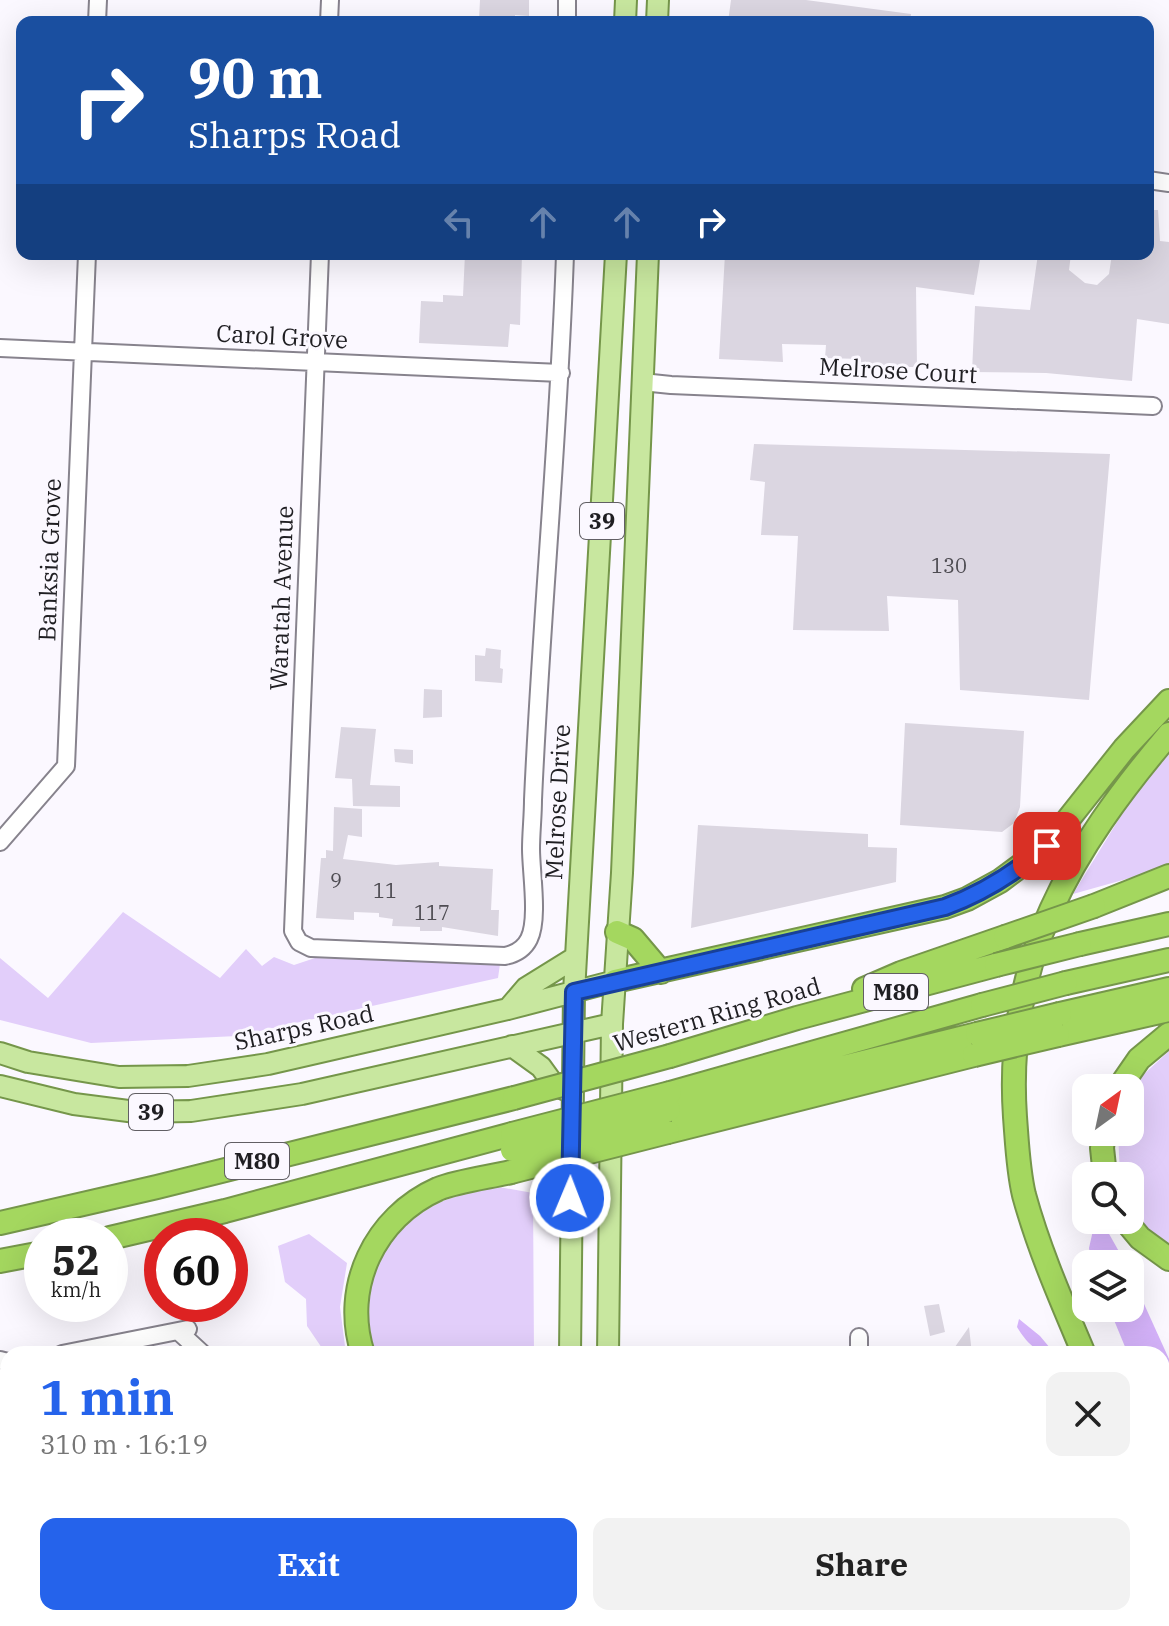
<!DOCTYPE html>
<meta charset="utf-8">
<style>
body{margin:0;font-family:"IBM Plex Serif",serif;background:#f2f2f2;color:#222;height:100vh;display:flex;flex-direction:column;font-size:30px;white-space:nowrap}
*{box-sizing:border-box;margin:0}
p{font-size:26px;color:#767676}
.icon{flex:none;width:44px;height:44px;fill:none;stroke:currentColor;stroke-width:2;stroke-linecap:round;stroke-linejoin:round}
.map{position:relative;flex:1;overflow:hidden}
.panel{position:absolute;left:0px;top:1346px;width:1170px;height:280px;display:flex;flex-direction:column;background:#fff;border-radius:24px 24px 0 0;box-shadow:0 8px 32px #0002}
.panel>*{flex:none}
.banner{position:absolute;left:16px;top:16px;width:1138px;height:244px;border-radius:16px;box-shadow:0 8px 32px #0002;background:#1a4fa0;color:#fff;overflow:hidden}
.needle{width:52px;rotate:33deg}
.fabs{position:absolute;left:1072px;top:1074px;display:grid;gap:16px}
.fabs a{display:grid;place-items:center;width:72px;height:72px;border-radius:16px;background:#fff;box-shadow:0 8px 32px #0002;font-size:40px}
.speed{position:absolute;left:24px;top:1218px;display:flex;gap:16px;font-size:40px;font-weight:700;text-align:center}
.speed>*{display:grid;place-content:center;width:104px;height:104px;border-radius:50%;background:#fff;box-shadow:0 8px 32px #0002;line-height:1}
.speed small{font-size:20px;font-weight:400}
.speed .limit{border:12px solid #d22;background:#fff;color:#111}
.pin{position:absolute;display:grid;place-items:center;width:68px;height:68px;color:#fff;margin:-34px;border-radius:16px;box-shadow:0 4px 12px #0006}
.me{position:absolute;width:88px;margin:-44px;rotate:1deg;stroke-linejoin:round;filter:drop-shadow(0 0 6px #0008)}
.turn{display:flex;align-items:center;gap:28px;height:168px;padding:0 40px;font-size:36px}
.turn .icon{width:104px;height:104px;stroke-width:2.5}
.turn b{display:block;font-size:56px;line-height:68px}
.lanes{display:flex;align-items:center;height:76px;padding:0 40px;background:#0003;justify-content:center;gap:40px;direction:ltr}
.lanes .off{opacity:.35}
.round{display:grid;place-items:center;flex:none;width:84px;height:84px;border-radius:16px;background:#f2f2f2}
.head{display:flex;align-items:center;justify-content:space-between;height:136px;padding:0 40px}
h1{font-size:48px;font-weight:700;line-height:60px;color:#2563eb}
.button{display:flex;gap:16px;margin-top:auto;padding:16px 40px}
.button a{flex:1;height:92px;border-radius:16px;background:#2563eb;color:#fff;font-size:32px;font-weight:700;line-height:92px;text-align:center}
.button a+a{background:#f2f2f2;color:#222}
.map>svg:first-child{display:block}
.green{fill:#e2cefa}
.forest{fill:#d5b3fa}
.building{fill:#dbd6e1}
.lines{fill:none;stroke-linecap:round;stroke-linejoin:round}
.minor-casing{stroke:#87838d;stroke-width:20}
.major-casing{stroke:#75964a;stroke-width:24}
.highway-casing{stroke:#75964a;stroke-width:26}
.minor{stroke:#fff;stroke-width:16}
.major{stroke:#c8e79f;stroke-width:20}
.highway{stroke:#a4d75f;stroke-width:22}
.highway-bridge-casing{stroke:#75964a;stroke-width:26;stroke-linecap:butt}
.highway-bridge{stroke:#a4d75f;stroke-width:22}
.route-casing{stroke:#184099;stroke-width:20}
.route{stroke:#2563eb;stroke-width:14}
.labels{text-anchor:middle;stroke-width:6;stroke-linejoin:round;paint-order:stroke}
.number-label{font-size:20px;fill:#4e4c52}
.shield{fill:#fbf8ff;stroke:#615f64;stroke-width:2}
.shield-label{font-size:22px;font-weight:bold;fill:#1f1e22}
.street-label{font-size:24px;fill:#1f1e22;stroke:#fbf8ff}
</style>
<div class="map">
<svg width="1169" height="1626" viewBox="0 0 1169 1626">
<rect width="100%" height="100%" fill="#fbf8ff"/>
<path class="green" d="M 1169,753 L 1169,867 L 1073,894 L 1125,809 Z
M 123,912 L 220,978 L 246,949 L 262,966 L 274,957 L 294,965 L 315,958 L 500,964 L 498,978 L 237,1036 L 91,1043 L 0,1020 L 0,958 L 48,998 Z
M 1169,1051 L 1169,1248 L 1151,1233 L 1130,1203 L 1130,1176 L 1120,1176 L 1118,1132 L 1130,1132 L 1130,1095 L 1142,1076 Z
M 499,1187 L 533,1193 L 534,1354 L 373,1354 C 349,1296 385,1229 439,1203 C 459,1194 478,1190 499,1187 Z
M 309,1234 L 347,1263 L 340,1307 L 346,1354 L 326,1354 L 307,1326 L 306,1299 L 285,1282 L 278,1246 Z
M 679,1618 L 774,1618 L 770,1626 L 708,1624 Z"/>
<path class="forest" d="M 1094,1226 L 1100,1226 L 1108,1232 L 1126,1264 L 1091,1264 L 1089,1248 Z
M 1130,1273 L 1169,1359 L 1169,1439 L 1162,1425 L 1162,1354 L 1128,1354 L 1109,1308 L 1130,1308 Z
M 1019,1319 L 1040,1336 L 1055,1354 C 1037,1354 1026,1342 1017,1327 Z"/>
<path class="building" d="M 480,0 L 529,0 L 529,16 L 515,15 L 515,21 L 479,20 Z
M 731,0 L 806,0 L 911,14 L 910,22 L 728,22 Z
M 1148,210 L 1158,210 L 1160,241 L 1169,242 L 1169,324 L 1137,319 L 1132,381 L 1046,373 L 972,372 L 975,306 L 1030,310 L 1038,254 L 1071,254 L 1069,270 L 1085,283 L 1097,285 L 1109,274 L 1112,254 L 1148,254 Z
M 465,254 L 522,254 L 520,325 L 510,324 L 508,347 L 419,343 L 421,301 L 443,302 L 443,295 L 463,296 Z
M 725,254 L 981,254 L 974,295 L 916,287 L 917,367 L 861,367 L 861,359 L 825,358 L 826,345 L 782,344 L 783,362 L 719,359 Z
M 754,444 L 1110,454 L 1089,700 L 960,690 L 958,600 L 887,596 L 889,631 L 793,630 L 798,536 L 761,535 L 765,482 L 750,480 Z
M 486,648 L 501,650 L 500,668 L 503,669 L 502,683 L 475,681 L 475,655 L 485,656 Z
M 424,689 L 442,690 L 442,717 L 423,718 Z
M 905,723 L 1024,731 L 1020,807 L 1014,823 L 1002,832 L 900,825 Z
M 341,727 L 376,729 L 370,785 L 400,786 L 400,807 L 353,806 L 352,779 L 335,778 Z
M 394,749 L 413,750 L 413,764 L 395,762 Z
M 334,807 L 362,809 L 362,837 L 348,835 L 343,859 L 396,865 L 439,862 L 439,866 L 493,869 L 491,910 L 499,910 L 498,936 L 442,927 L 442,931 L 420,931 L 420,927 L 392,926 L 393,919 L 379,917 L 379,913 L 354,912 L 354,920 L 316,918 L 321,858 L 326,858 L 326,850 L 333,851 Z
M 698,825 L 868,834 L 868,847 L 897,848 L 896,882 L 691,928 Z
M 939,1304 L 945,1332 L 930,1336 L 924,1306 Z
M 969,1327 L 972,1354 L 950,1354 Z"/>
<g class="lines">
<defs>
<path id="minor" d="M 567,0 L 567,22
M 97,22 L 98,0
M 329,22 L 330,0
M 1148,180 L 1169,183
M 320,254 L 293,931 L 299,942 L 311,948 L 505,956 C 515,954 524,949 529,939 C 539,919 531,872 531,849 C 531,833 533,816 533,800 C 541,618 559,436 565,254
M 0,348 L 561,373
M 642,382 L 671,385 L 1153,406
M 0,842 L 66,766 L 87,254
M 178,1331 L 203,1354
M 62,1354 L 188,1329
M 859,1354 L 859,1337
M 0,1360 L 8,1362
M 0,1402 L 8,1400
M 55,1618 L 56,1626
M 590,1618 L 606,1626
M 636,1618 L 652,1626
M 802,1618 L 804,1626
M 413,1626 L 418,1618"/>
<path id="major" d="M 625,22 L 626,0
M 657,22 L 658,0
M 508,1009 L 526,988 L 576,957
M 512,1046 L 541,1067 L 554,1085 L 568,1091
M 0,1053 L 28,1062 L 119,1077 L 188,1076 L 268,1064 L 508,1009 L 615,981
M 0,1086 L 74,1104 L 136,1112 L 191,1111 L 302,1094 L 612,1024
M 570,1354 L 574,992 L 616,254
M 608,1354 L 612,1024 L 622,873 L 648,254
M 529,1618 L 531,1626
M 548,1626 L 549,1618
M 583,1626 L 584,1618"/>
<path id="highway" d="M 1094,906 L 1169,876
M 617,932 L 633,939 L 661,972
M 1080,944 L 1169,924
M 615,981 L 945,907 L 967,899 L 1000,881 L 1047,846 L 1124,749 L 1169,701
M 1066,983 L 1169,960
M 864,989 L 901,973 L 1005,937
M 1060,1014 L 1169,989
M 1058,1035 L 1169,1010
M 670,1056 L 797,1018 L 996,965
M 1119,1088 L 1139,1059 L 1169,1034
M 670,1093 L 982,1005
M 669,1110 L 977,1034
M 668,1132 L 974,1055
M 1104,1132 L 1102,1148 L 1105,1176
M 1125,1220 L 1140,1238 L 1169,1259
M 0,1223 L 157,1187 L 514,1098
M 110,1238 L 225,1211 L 512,1134
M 0,1261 L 42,1253
M 363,1354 C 341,1287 375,1217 438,1189 C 458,1181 490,1177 511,1172
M 1084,1354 C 1062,1302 1039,1250 1024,1195 C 1018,1170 1017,1142 1015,1117 C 1004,959 1071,850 1169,734
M 1140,1626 L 1140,1618"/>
</defs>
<use href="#minor" class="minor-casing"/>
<use href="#major" class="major-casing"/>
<use href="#highway" class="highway-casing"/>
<use href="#minor" class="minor"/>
<use href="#major" class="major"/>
<use href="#highway" class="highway"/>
<defs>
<path id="highway-bridge" d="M 1005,937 L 1094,906
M 996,965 L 1080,944
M 982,1005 L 1066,983
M 977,1034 L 1060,1014
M 974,1055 L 1058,1035
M 514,1098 L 670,1056
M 512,1134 L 670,1093
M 512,1150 L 669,1110
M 511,1172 L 668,1132"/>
</defs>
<use href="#highway-bridge" class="highway-bridge-casing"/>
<use href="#highway-bridge" class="highway-bridge"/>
</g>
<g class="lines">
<defs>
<path id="route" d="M 570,1198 L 574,992 L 945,907 C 984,893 1016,872 1047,846"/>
</defs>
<use href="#route" class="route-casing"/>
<use href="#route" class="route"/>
</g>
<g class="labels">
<g class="number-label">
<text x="949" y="573">130</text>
<text x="336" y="888">9</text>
<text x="385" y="898">11</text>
<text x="432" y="920">117</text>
</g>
<g class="shield">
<rect x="580" y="503" width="44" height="36" rx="6"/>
<rect x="864" y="974" width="64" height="36" rx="6"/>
<rect x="129" y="1094" width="44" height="36" rx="6"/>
<rect x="225" y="1143" width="64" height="36" rx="6"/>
</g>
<g class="shield-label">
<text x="602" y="529">39</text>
<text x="896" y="1000">M80</text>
<text x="151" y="1120">39</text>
<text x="257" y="1169">M80</text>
</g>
<g class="street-label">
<text transform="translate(282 337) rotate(3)" y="8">Carol Grove</text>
<text transform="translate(898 371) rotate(3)" y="8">Melrose Court</text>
<text transform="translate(50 560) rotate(-88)" y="8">Banksia Grove</text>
<text transform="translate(282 598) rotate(-88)" y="8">Waratah Avenue</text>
<text transform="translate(558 802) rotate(-87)" y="8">Melrose Drive</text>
<text transform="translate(717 1015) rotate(-16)" y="8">Western Ring Road</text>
<text transform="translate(304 1028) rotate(-12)" y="8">Sharps Road</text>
</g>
</g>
</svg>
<div class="fabs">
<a><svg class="needle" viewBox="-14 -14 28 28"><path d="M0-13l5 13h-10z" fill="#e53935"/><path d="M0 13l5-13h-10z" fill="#767676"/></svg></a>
<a><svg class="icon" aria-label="search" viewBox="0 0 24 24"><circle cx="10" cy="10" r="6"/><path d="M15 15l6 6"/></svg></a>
<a><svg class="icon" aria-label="layers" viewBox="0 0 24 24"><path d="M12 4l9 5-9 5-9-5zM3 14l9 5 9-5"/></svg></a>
</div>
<div class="speed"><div>52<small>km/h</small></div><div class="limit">60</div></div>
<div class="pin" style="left:1047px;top:846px;background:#d93025"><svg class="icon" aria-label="arrive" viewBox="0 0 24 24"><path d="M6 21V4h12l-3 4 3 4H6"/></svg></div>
<svg class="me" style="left:570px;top:1198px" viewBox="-20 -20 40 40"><circle r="17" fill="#2563eb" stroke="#fff" stroke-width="3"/><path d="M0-11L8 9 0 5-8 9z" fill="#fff"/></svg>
<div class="banner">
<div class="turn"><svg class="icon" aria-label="right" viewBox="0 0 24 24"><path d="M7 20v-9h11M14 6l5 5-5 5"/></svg><div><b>90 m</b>Sharps Road</div></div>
<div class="lanes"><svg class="icon off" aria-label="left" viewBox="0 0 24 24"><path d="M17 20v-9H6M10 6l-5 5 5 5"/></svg><svg class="icon off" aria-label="ahead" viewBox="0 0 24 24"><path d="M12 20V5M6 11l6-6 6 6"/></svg><svg class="icon off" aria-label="ahead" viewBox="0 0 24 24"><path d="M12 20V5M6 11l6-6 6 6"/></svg><svg class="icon" aria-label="right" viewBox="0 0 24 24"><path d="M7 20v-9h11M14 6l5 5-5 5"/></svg></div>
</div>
<section class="panel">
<div class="head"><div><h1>1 min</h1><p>310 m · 16:19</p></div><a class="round"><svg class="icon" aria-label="close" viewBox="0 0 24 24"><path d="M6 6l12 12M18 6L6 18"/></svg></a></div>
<div class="button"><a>Exit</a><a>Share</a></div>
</section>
</div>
